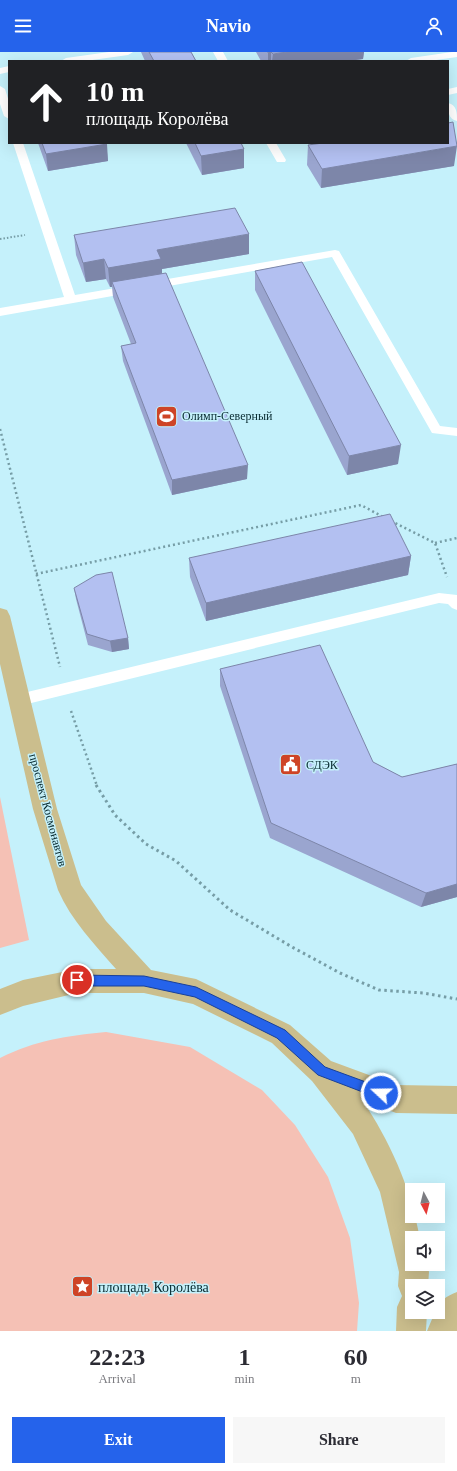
<!DOCTYPE html>
<meta charset="utf-8">
<style>
body{margin:0;font-family:Georgia,serif;background:#f7f7f7;color:#2b2b33;height:100vh;display:flex;flex-direction:column;font-size:15px;white-space:nowrap}
*{box-sizing:border-box;margin:0}
p{font-size:13px;color:#7c7c81}
.icon{flex:none;width:22px;height:22px;fill:none;stroke:currentColor;stroke-width:2;stroke-linecap:round;stroke-linejoin:round}
.map{position:relative;height:1279px;overflow:hidden}
.panel{display:flex;flex-direction:column;background:#fff;flex:1}
.panel>*{flex:none}
.guide{position:absolute;left:8px;top:8px;width:441px;height:84px;border-radius:0px;box-shadow:0 4px 16px #0002;background:#202124;color:#fff;overflow:hidden}
.needle{width:26px;rotate:173deg}
.fabs{position:absolute;left:405px;top:1131px;display:grid;gap:8px}
.fabs a{display:grid;place-items:center;width:40px;height:40px;border-radius:0px;background:#fff;box-shadow:0 4px 16px #0002;font-size:20px}
.pin{position:absolute;display:grid;place-items:center;width:34px;height:34px;color:#fff;margin:-17px;border:2px solid #fff;border-radius:50%;box-shadow:0 1px 4px #0007}
.me{position:absolute;width:44px;margin:-22px;rotate:291deg;stroke-linejoin:round;filter:drop-shadow(0 0 3px #0008)}
.turn{display:flex;align-items:center;gap:14px;height:84px;padding:0 12px;font-size:18px}
.turn .icon{width:52px;height:52px;stroke-width:2.5}
.turn b{display:block;font-size:28px;line-height:34px}
.eta{display:flex;justify-content:space-evenly;align-items:center;height:68px;text-align:center}
.eta b{font-size:24px;font-weight:700;line-height:28px}
.action{display:flex;gap:8px;margin-top:auto;padding:8px 12px}
.action a{flex:1;height:46px;border-radius:0px;background:#2563eb;color:#fff;font-size:16px;font-weight:700;line-height:46px;text-align:center}
.action a+a{background:#f7f7f7;color:#2b2b33}
header{display:flex;justify-content:space-between;align-items:center;height:52px;padding:0 12px;background:#2563eb;color:#fff;font-size:18px;font-weight:700}
.map>svg:first-child{display:block}
.green{fill:#f5c1b5}
.lines{fill:none;stroke-linecap:round;stroke-linejoin:round}
.path-far2{stroke:#769da6;stroke-width:2;stroke-dasharray:1.5 2;stroke-linecap:butt}
.path-far1{stroke:#769da6;stroke-width:2.5;stroke-dasharray:2 3;stroke-linecap:butt}
.path{stroke:#769da6;stroke-width:3;stroke-dasharray:2.5 3.5;stroke-linecap:butt}
.service{fill:#fff;fill-rule:evenodd}
.primary{fill:#cbbe8d;fill-rule:evenodd}
.wall{fill:#9aa5cf}
.shaded-wall{fill:#7d86a9}
.building{fill:#b3c0f1;stroke:#7d86a9}
.route{fill:#2563eb;stroke:#184099}
.labels{text-anchor:middle;stroke-width:3;stroke-linejoin:round;paint-order:stroke}
.poi-label{font-size:12px;fill:#07292f;stroke:#c5f1fb;text-anchor:start}
.street-label{font-size:12px;fill:#07292f;stroke:#c5f1fb}
.near-poi-label{font-size:14px;fill:#07292f;stroke:#c5f1fb;text-anchor:start}
</style>
<header><svg class="icon" aria-label="menu" viewBox="0 0 24 24"><path d="M4 6h16M4 12h16M4 18h16"/></svg>Navio<svg class="icon" aria-label="person" viewBox="0 0 24 24"><circle cx="12" cy="8" r="4"/><path d="M4 21q1-7 8-7t8 7"/></svg></header>
<div class="map">
<svg width="457" height="1279" viewBox="0 0 457 1279">
<rect width="100%" height="100%" fill="#c5f1fb"/>
<path class="green" d="M 0,745 L 29,888 L 0,896 Z
M 106,980 L 190,995 L 262,1038 L 295,1073 L 328,1125 L 350,1186 L 359,1251 L 357,1279 L 0,1279 L 0,1006 C 36,988 66,984 106,980 Z"/>
<g class="lines">
<path class="path-far2" d="M 0,187 L 25,183"/>
<path class="path-far1" d="M 0,377 L 60,615
M 391,469 L 435,491 L 447,525
M 435,491 L 457,486
M 36,522 L 361,453 L 385,466
M 71,659 L 97,734"/>
<path class="path" d="M 96,733 L 115,763 L 146,792 L 176,809 L 230,858 L 292,895 L 340,921 L 379,938 L 423,941 L 457,947"/>
<path class="service" d="M 109,0 L 133,0 L 128,3 L 85,9 L 61,9 L 66,6 Z
M 213,0 L 223,0 L 228,9 L 218,9 Z
M 452,0 L 457,0 L 457,5 L 429,9 L 406,9 L 411,6 Z
M 9,14 L 9,20 L 0,22 L 0,16 Z
M 0,34 L 5,37 L 9,50 L 9,67 L 4,64 L 0,52 Z
M 457,35 L 457,41 L 448,43 L 448,37 Z
M 448,51 C 457,53 457,61 457,69 C 448,67 448,59 448,51 Z
M 13,91 L 23,91 L 75,243 L 335,198 L 339,199 L 440,374 L 457,376 L 457,384 L 432,381 L 332,205 L 0,264 L 0,256 L 64,245 Z
M 266,91 L 276,91 L 286,108 L 285,110 L 277,110 Z
M 439,541 L 457,543 L 457,558 L 452,556 L 448,552 L 439,551 L 19,654 L 14,652 L 11,648 L 14,644 L 19,642 Z"/>
<path class="primary" d="M 0,556 L 7,558 L 10,564 L 57,757 L 81,833 L 106,869 L 151,918 L 196,927 L 290,973 L 331,1009 L 396,1033 L 457,1034 L 457,1062 L 396,1061 L 361,1047 C 380,1072 412,1134 412,1164 L 415,1164 L 420,1186 L 412,1186 L 412,1212 L 427,1212 L 429,1220 L 428,1234 L 412,1234 L 412,1260 L 427,1260 L 426,1279 L 396,1279 L 397,1255 L 402,1244 L 398,1234 L 399,1220 L 380,1140 L 353,1082 L 312,1029 L 272,991 L 193,952 L 144,941 L 77,941 L 23,954 L 0,963 L 0,937 L 23,928 L 77,917 L 116,917 C 95,893 71,868 58,838 L 33,757 L 0,612 Z
M 457,1240 L 457,1279 L 427,1279 L 435,1260 L 438,1260 C 438,1248 447,1244 457,1240 Z"/>
</g>
<path class="wall" d="M 141,0 L 191,0 L 196,9 L 145,9 Z
M 256,0 L 364,0 L 363,7 L 348,9 L 261,9 Z
M 38,91 L 106,91 L 108,109 L 48,119 Z
M 186,91 L 241,91 L 244,116 L 202,123 Z
M 308,93 L 454,114 L 321,136 L 307,113 Z
M 74,183 L 249,202 L 162,217 L 162,221 L 247,427 L 172,443 L 123,309 L 121,294 L 131,292 L 113,245 L 112,235 L 110,235 L 106,227 L 86,230 L 76,203 Z
M 255,219 L 398,412 L 347,423 L 255,238 Z
M 411,504 L 408,523 L 206,569 L 190,525 L 189,506 Z
M 74,536 L 128,586 L 129,597 L 112,600 L 88,593 L 76,547 Z
M 220,617 L 373,710 L 402,725 L 457,712 L 457,845 L 421,855 L 270,786 L 220,634 Z"/>
<path class="shaded-wall" d="M 271,0 L 271,9 L 268,9 L 268,1 Z
M 287,0 L 364,0 L 363,7 L 348,9 L 272,9 L 273,2 Z
M 107,92 L 108,109 L 48,119 L 46,102 Z
M 457,94 L 454,114 L 321,136 L 322,117 Z
M 244,97 L 244,116 L 202,123 L 201,104 Z
M 249,182 L 249,202 L 162,217 L 162,226 L 112,230 L 112,235 L 110,235 L 108,216 L 157,198 Z
M 104,207 L 106,227 L 86,230 L 83,211 Z
M 401,393 L 398,412 L 347,423 L 349,404 Z
M 248,413 L 247,427 L 172,443 L 172,428 Z
M 411,504 L 408,523 L 206,569 L 206,551 Z
M 128,586 L 129,597 L 112,600 L 110,589 Z
M 457,832 L 457,845 L 421,855 L 426,841 Z"/>
<path class="building" d="M 149,0 L 191,0 L 196,9 L 154,9 Z
M 268,0 L 287,0 L 273,2 L 271,0 L 268,1 Z
M 453,70 L 457,94 L 322,117 L 308,93 L 323,91 L 448,91 L 448,71 Z
M 42,91 L 106,91 L 107,92 L 46,102 Z
M 195,91 L 241,91 L 244,97 L 201,104 Z
M 235,156 L 249,182 L 157,198 L 161,207 L 108,216 L 104,207 L 83,211 L 74,183 Z
M 302,210 L 401,393 L 349,404 L 255,219 Z
M 166,221 L 248,413 L 172,428 L 121,294 L 136,291 L 112,230 Z
M 390,462 L 411,504 L 206,551 L 189,506 Z
M 112,520 L 128,586 L 110,589 L 87,582 L 74,536 L 96,523 Z
M 320,593 L 373,710 L 402,725 L 457,712 L 457,832 L 426,841 L 271,771 L 220,617 Z"/>
<path class="route" d="M 77,923 L 144,924 L 196,935 L 285,978 L 325,1015 L 385,1037 L 386,1041 L 385,1045 L 381,1047 L 318,1023 L 277,986 L 195,945 L 144,934 L 77,934 L 73,932 L 72,928 L 73,925 Z"/>
<defs>
<symbol id="stadium-square" viewBox="-11 -11 22 22"><rect x="-9" y="-9" width="18" height="18" rx="4" fill="#ce4426" stroke="#c5f1fb"/><path d="M0-5a6.5 5 0 1 0 0 10a6.5 5 0 1 0 0-10ZM-3.5-1.8h7v3.6h-7Z" fill="#fff"/></symbol>
<symbol id="civic-square" viewBox="-11 -11 22 22"><rect x="-9" y="-9" width="18" height="18" rx="4" fill="#ce4426" stroke="#c5f1fb"/><path d="M-.6-6.5H3V-4.5H.6V-3L4-1V1h2V6H-6V1h2V-1L-.6-3ZM-1.2 2.5V6h2.4V2.5Z" fill="#fff"/></symbol>
<symbol id="sight-square" viewBox="-11 -11 22 22"><rect x="-9" y="-9" width="18" height="18" rx="4" fill="#ce4426" stroke="#c5f1fb"/><path d="M0-6L1.8-2.2L6-1.7L2.9 1.2L3.7 5.4L0 3.3L-3.7 5.4L-2.9 1.2L-6-1.7L-1.8-2.2Z" fill="#fff"/></symbol>
</defs>
<g fill-rule="evenodd">
<use href="#stadium-square" x="154" y="352" width="25" height="25"/>
<use href="#civic-square" x="278" y="700" width="25" height="25"/>
<use href="#sight-square" x="70" y="1222" width="25" height="25"/>
</g>
<g class="labels">
<g class="poi-label">
<text x="182" y="368">Олимп-Северный</text>
<text x="306" y="717">СДЭК</text>
</g>
<g class="street-label">
<text transform="translate(48 758) rotate(75)" y="4">проспект Космонавтов</text>
</g>
<g class="near-poi-label">
<text x="98" y="1240">площадь Королёва</text>
</g>
</g>
</svg>
<div class="fabs">
<a><svg class="needle" viewBox="-14 -14 28 28"><path d="M0-13l5 13h-10z" fill="#e53935"/><path d="M0 13l5-13h-10z" fill="#7c7c81"/></svg></a>
<a><svg class="icon" aria-label="sound" viewBox="0 0 24 24"><path d="M4 9h4l5-4v14l-5-4H4zM17 9q2 3 0 6"/></svg></a>
<a><svg class="icon" aria-label="layers" viewBox="0 0 24 24"><path d="M12 4l9 5-9 5-9-5zM3 14l9 5 9-5"/></svg></a>
</div>
<div class="pin" style="left:77px;top:928px;background:#d93025"><svg class="icon" aria-label="arrive" viewBox="0 0 24 24"><path d="M6 21V4h12l-3 4 3 4H6"/></svg></div>
<svg class="me" style="left:381px;top:1041px" viewBox="-20 -20 40 40"><circle r="17" fill="#2563eb" stroke="#fff" stroke-width="3"/><path d="M0-11L8 9 0 5-8 9z" fill="#fff"/></svg>
<div class="guide">
<div class="turn"><svg class="icon" aria-label="ahead" viewBox="0 0 24 24"><path d="M12 20V5M6 11l6-6 6 6"/></svg><div><b>10 m</b>площадь Королёва</div></div>
</div>
</div>
<section class="panel">
<div class="eta">
<div><b>22:23</b><p>Arrival</p></div>
<div><b>1</b><p>min</p></div>
<div><b>60</b><p>m</p></div>
</div>
<div class="action"><a>Exit</a><a>Share</a></div>
</section>
